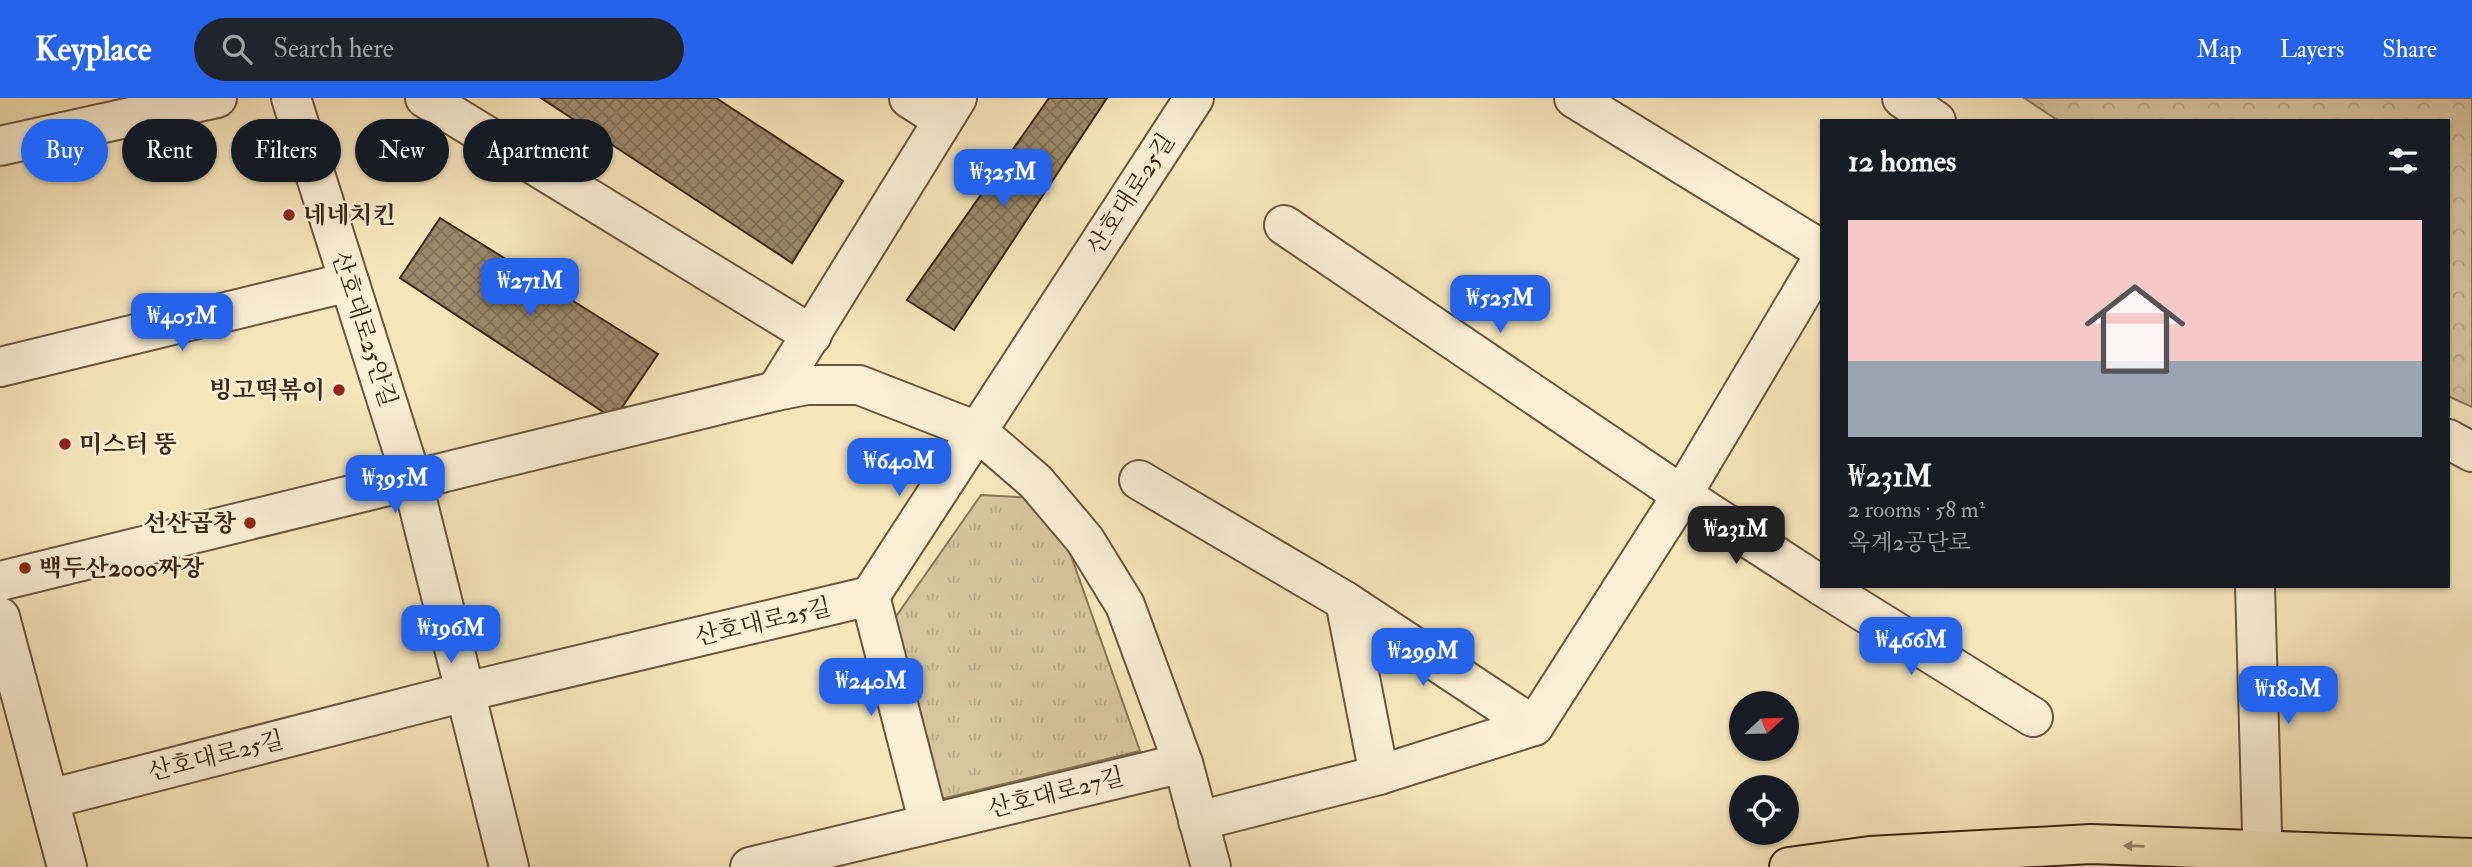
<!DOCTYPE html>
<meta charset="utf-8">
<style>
:root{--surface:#171b24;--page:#20242c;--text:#f1f3f6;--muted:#9ea1a6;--accent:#2563eb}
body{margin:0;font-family:"IM FELL Double Pica","Noto Serif KR",serif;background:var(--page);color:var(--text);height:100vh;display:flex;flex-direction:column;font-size:26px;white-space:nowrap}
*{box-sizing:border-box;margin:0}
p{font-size:23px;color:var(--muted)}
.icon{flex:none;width:38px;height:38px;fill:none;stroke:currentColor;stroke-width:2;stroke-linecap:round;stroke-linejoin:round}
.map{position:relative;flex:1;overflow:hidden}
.drawer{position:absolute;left:1820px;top:21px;width:630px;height:469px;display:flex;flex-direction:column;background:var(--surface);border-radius:0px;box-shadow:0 2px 5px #0004}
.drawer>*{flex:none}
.top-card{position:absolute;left:21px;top:21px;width:665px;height:63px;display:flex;gap:14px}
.needle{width:46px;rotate:68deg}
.fabs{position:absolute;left:1729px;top:593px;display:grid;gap:14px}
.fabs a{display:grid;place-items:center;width:70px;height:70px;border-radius:50%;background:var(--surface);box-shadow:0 2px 5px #0004;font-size:35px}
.price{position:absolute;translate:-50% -60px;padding:0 16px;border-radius:14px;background:var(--accent);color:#fff;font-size:23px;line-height:46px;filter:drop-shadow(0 2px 4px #0008)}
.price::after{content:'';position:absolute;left:50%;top:42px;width:21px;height:16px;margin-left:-10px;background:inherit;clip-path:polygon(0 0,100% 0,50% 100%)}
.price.on{background:#222;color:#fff}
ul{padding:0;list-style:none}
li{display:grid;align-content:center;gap:14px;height:371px;padding:0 28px}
li span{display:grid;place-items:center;height:217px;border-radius:0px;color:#555}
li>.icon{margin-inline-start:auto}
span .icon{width:126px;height:126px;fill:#fffc;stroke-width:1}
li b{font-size:30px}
h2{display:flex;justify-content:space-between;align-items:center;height:84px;padding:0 28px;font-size:30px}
.tag{padding:0 24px;border-radius:32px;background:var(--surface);box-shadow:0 2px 5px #0004;font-size:24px;line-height:63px}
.tag.on{background:var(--accent);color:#fff}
header{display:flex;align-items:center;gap:42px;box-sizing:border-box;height:98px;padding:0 35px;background:var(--accent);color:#fff}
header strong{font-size:33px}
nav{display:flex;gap:38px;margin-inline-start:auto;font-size:24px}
.search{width:490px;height:63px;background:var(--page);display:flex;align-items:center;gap:18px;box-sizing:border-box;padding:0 24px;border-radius:38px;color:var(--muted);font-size:26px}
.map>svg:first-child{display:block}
.forest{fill:url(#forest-crowns);stroke:#897658;stroke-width:2}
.park{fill:url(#park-tufts);stroke:#897658;stroke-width:2}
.building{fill:url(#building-cross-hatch);stroke:#3b2612;stroke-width:2}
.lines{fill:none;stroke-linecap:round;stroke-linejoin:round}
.minor-casing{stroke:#6a563c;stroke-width:42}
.major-casing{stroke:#3b2612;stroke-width:42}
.minor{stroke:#faefd3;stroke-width:38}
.major{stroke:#f7e6bc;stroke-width:38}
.oneway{fill:#998667}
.poi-dot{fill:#8f2418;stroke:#faefd3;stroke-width:2.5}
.labels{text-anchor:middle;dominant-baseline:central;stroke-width:5;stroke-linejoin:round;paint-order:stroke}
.street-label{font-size:24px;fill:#3b2612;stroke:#faefd3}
.poi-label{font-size:24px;font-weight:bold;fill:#3b2612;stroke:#faefd3;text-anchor:start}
</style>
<header>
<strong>Keyplace</strong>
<div class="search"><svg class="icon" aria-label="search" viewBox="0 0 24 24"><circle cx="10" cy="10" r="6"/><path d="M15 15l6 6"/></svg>Search here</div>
<nav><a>Map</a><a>Layers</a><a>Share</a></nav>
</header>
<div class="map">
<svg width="2472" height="769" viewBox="0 0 2472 769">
<defs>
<pattern id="forest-crowns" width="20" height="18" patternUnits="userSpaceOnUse" patternTransform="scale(1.75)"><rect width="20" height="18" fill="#d7c59f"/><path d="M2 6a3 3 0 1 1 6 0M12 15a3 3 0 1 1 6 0" fill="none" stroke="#b9a988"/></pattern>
<pattern id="park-tufts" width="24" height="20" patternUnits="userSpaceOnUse" patternTransform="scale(1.75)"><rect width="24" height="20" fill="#d7c59f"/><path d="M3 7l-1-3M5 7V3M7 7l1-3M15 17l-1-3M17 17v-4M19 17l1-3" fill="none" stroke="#b9a988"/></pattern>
<pattern id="building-cross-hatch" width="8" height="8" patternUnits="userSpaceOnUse" patternTransform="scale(1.75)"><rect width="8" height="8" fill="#9d8a6a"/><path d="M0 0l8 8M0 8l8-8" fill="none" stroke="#817156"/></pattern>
</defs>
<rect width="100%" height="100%" fill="#f7e6bc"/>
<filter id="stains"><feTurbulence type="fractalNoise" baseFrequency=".00286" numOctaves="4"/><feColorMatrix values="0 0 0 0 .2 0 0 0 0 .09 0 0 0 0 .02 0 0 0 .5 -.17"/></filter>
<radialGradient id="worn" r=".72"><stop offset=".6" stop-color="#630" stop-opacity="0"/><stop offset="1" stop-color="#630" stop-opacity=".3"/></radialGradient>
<path class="forest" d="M2024,0H2472V309L2448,298V23H2059Z"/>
<path class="park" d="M981,397L1035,400L1069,452L1140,653L941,701L895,520Z"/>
<g class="building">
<path d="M541,0H716L843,83L792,165Z"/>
<path d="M1049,0H1107L954,232L907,202Z"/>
<path d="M440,120L658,256L614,321L400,180Z"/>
</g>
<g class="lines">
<g class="minor-casing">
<g id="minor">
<path d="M291,0L412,382L509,769"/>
<path d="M425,0L812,237"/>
<path d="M909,0L943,22"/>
<path d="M1574,0L1822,152"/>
<path d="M1902,0L1936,23"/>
<path d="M0,48L217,0"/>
<path d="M1284,127L1682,397L1822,488"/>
<path d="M0,269L349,184"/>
<path d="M776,293L957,0"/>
<path d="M2448,341L2472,354"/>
<path d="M1139,382L1345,503L1379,677"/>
<path d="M0,483L776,293L807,287H859L977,333L1036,384L1085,442L1125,507L1183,665L1211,769"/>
<path d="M1822,488L2033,619"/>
<path d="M2255,488L2263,769"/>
<path d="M870,498L929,726"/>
<path d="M1345,503L1534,628"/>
<path d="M0,519L67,769"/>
<path d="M49,701L465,594L870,498L1194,0"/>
<path d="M1198,723L1379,677L1534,628L1682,397L1822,161"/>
<path d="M750,769L1183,665"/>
</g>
</g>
<g class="major-casing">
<path id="major" d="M1789,769L1870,758L2091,746L2472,760"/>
</g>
<use href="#minor" class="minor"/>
<use href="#major" class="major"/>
</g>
<defs><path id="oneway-solid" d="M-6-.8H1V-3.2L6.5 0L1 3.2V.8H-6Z" transform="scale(1.75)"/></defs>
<use class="oneway" href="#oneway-solid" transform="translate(2134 748) rotate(-178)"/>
<g class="poi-dot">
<circle cx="289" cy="117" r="7"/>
<circle cx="339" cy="292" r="7"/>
<circle cx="65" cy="346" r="7"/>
<circle cx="250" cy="425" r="7"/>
<circle cx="25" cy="470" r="7"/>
</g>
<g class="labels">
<g class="street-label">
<text transform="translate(1131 96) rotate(-57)">산호대로25길</text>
<text transform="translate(364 231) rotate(72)">산호대로25안길</text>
<text transform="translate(763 524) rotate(-13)">산호대로25길</text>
<text transform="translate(216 658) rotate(-14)">산호대로25길</text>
<text transform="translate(1056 695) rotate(-14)">산호대로27길</text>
</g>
<g class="poi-label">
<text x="303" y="117">네네치킨</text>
<text x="325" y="292" text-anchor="end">빙고떡볶이</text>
<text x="79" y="346">미스터 뚱</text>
<text x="236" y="425" text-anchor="end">선산곱창</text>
<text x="39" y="470">백두산2000짜장</text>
</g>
</g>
<rect width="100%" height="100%" filter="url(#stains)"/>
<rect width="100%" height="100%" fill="url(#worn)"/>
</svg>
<div class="fabs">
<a><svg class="needle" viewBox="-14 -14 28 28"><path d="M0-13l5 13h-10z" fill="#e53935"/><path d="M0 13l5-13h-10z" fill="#9ea1a6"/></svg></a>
<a><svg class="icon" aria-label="locate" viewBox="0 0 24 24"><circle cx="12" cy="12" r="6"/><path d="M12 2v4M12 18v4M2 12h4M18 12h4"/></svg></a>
</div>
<b class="price" style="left:1003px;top:111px">₩325M</b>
<b class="price" style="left:530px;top:220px">₩271M</b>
<b class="price" style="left:1500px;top:237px">₩525M</b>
<b class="price" style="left:182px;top:255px">₩405M</b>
<b class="price" style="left:899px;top:400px">₩640M</b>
<b class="price" style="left:395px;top:417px">₩395M</b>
<b class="price on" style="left:1736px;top:468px">₩231M</b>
<b class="price" style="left:451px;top:567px">₩196M</b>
<b class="price" style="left:1911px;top:579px">₩466M</b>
<b class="price" style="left:1423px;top:590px">₩299M</b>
<b class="price" style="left:871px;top:620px">₩240M</b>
<b class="price" style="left:2288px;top:628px">₩180M</b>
<div class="top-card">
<a class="tag on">Buy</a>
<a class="tag">Rent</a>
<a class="tag">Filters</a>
<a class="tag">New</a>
<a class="tag">Apartment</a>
</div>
<section class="drawer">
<h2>12 homes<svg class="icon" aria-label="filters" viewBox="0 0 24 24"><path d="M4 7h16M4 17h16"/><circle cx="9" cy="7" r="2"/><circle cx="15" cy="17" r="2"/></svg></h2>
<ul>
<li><span style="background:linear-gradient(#f6c9c9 65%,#9aa5b1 0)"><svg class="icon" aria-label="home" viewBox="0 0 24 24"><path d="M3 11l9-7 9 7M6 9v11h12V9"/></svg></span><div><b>₩231M</b><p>2 rooms · 58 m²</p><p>옥계2공단로</p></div></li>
</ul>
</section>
</div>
